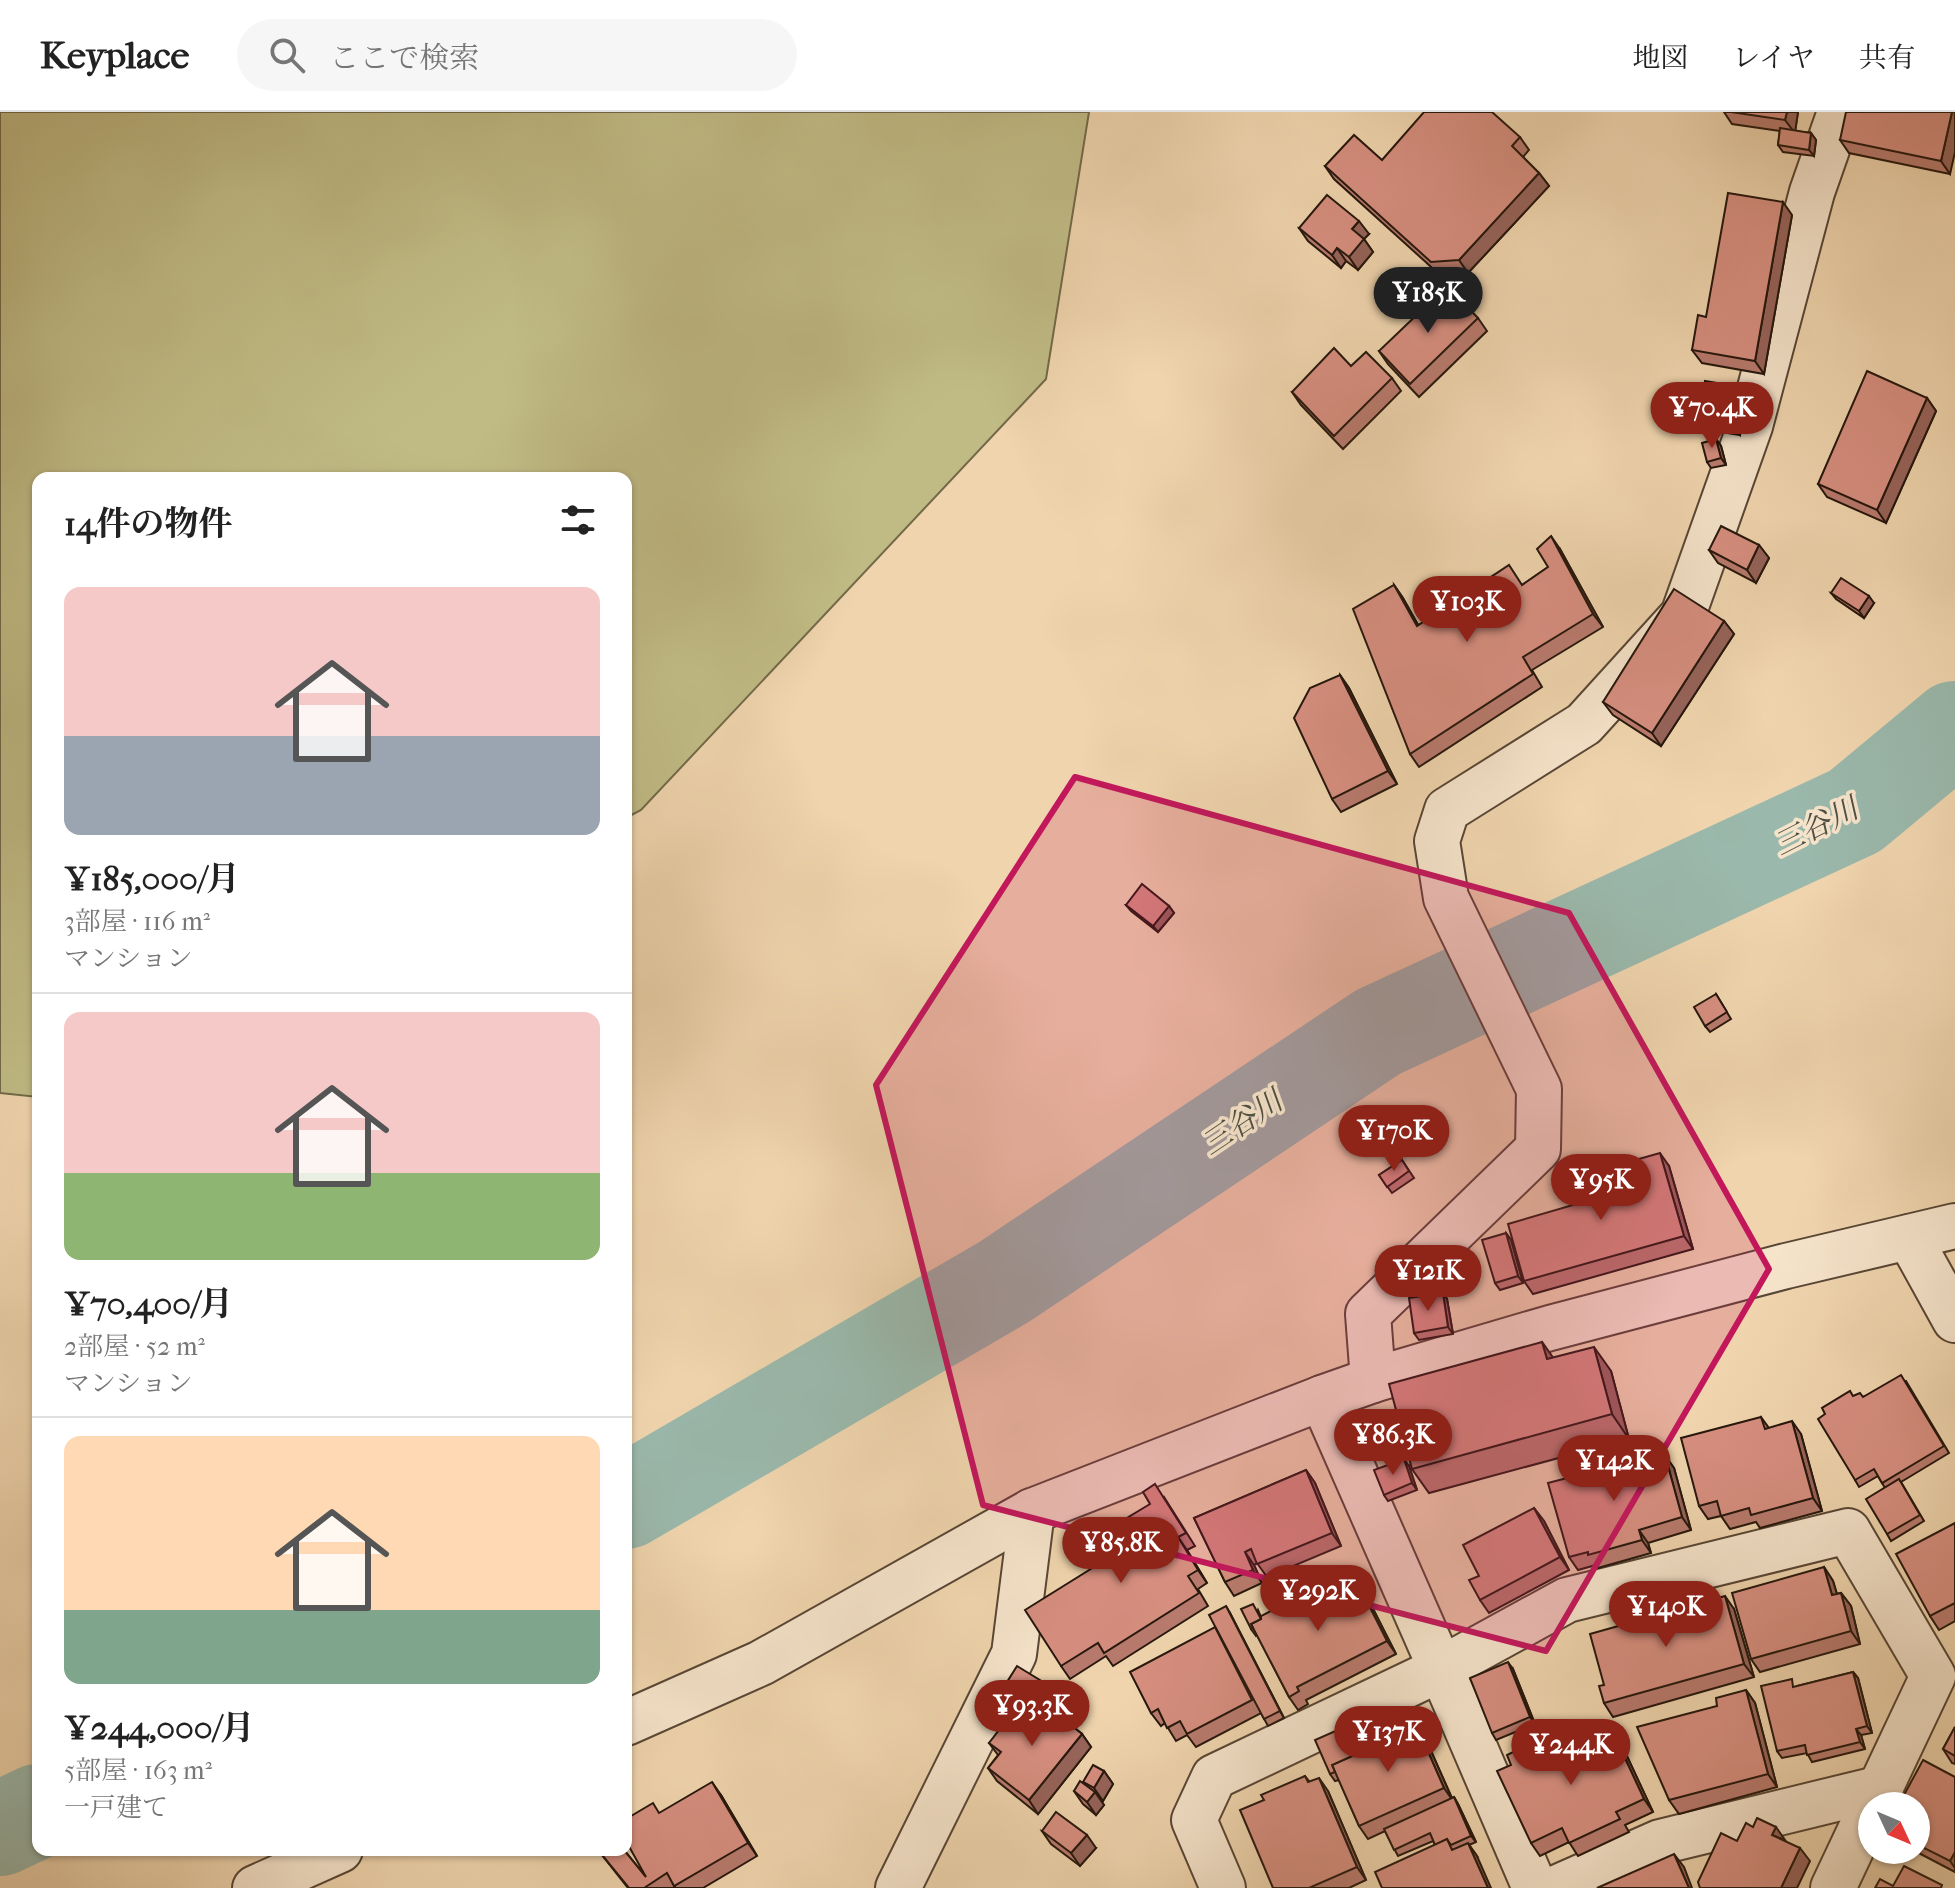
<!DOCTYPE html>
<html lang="ja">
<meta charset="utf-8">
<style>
:root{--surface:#fff;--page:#f6f6f6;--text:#222;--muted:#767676;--line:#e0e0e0;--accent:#8f2418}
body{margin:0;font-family:"IM FELL French Canon","Noto Serif JP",serif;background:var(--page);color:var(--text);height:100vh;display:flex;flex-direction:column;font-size:30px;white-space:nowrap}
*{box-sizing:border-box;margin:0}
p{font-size:26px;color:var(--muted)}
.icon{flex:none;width:44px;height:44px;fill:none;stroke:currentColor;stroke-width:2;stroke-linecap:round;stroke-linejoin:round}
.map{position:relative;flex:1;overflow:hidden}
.panel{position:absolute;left:32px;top:360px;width:600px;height:1384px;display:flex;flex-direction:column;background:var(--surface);border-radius:16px;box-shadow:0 2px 6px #0004}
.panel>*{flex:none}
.needle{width:52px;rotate:134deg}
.controls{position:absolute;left:1858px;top:1680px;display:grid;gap:16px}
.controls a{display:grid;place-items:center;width:72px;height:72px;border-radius:50%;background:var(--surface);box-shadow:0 2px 6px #0004;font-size:40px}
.price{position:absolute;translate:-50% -68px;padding:0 18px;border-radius:28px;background:var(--accent);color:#fff;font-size:26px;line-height:52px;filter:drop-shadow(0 2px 4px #0008)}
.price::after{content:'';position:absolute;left:50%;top:48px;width:24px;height:18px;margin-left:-12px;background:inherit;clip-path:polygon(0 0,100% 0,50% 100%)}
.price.on{background:#222;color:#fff}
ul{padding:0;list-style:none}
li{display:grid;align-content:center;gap:16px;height:424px;padding:0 32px}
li+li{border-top:2px solid var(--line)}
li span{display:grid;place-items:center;height:248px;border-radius:16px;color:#555}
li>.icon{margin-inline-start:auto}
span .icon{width:144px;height:144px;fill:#fffc;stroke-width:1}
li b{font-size:34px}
h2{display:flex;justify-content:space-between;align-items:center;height:96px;padding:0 32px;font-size:34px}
header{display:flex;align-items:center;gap:48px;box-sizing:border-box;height:112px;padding:0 40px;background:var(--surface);border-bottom:2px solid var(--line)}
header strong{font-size:38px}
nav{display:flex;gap:44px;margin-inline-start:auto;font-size:28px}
.search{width:560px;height:72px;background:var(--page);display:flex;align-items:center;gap:20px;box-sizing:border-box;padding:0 28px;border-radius:44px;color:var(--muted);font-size:30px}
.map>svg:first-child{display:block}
.green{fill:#c0bb85;stroke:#736949;stroke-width:2}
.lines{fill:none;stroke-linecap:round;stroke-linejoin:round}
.river{stroke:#9ab8ab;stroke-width:94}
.minor-casing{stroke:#584635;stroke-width:48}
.minor{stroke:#f5e3ca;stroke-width:44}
.wall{fill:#b87a6d;stroke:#26170d;stroke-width:2}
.shaded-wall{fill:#966359;stroke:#26170d;stroke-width:2}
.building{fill:#d68e7f;stroke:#26170d;stroke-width:2}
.marked{fill:#c2185b;fill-opacity:0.2;stroke:#c2185b;stroke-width:6;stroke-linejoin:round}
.labels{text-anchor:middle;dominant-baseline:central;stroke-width:7;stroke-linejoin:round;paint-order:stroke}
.water-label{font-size:30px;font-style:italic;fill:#4f4f44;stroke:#f5e3ca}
</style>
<header>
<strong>Keyplace</strong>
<div class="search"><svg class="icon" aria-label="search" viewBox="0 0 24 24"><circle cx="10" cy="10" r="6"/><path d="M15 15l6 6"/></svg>ここで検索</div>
<nav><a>地図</a><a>レイヤ</a><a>共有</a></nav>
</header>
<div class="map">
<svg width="1955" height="1776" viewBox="0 0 1955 1776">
<rect width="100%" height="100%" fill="#efd4ad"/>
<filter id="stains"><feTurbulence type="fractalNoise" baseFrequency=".0025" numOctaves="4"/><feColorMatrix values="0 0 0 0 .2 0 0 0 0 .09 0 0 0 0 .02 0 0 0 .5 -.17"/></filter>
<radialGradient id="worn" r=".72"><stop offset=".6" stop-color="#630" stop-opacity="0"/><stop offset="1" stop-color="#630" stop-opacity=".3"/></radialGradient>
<path class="green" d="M0,0H1089L1046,267L641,698L626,706V366H38V985L0,981Z"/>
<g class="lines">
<g class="river">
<path d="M626,1390L1004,1170L1378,920L1855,699L1955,616"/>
<path d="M0,1717L38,1699"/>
</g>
<g class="minor-casing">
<g id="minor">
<path d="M1909,1125L1955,1208"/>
<path d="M1373,1268L1368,1202L1538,1037L1539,977L1446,786L1437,729L1447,698L1584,612L1683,503L1750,314L1812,80L1840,0"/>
<path d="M1322,1286L1441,1557L1567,1488L1848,1419L1933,1564L1833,1776"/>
<path d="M626,1611L761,1551L1032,1399L1322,1286L1373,1268L1550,1216L1786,1154L1955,1114"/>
<path d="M255,1776L340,1738"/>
<path d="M898,1776L1014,1542L1032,1399"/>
<path d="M1223,1776L1194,1708L1214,1665L1441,1557L1535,1776"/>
<path d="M1556,1776L1660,1730L1881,1676"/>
</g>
</g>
<use href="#minor" class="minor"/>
</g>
<g class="wall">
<path d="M1724,0H1798L1795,19L1811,21L1816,28L1814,44L1783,40L1778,33L1780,19L1732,12Z"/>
<path d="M1955,0L1950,62L1849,41L1840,28Z"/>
<path d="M1520,25L1529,38L1523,45L1539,61L1549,74L1468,161L1440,163L1334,67L1325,54L1382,48Z"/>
<path d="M1792,103L1764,262L1702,251L1692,238Z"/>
<path d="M1299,116L1369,122L1364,127L1373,140L1358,158L1346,149L1341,156L1308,129Z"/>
<path d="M1478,206L1487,219L1419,285L1388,252L1379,239Z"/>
<path d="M1392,266L1401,279L1343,337L1301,293L1292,280Z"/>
<path d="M1747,282L1740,323L1704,317L1699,310Z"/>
<path d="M1927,286L1936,299L1886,411L1827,385L1818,372Z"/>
<path d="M1716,327L1721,334L1726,353L1711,356L1707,350Z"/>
<path d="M1759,433L1769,446L1756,471L1718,451L1709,438Z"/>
<path d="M1560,437L1603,515L1532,558L1542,575L1419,655L1410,642L1394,473L1403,486L1418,513L1522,473L1548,455Z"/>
<path d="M1831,481L1874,491L1864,506L1836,487Z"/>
<path d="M1724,509L1734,522L1661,634L1613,603L1603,590Z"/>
<path d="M1340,563L1349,576L1397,672L1341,700L1332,687Z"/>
<path d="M1126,793L1169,794L1174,801L1158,820L1131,799Z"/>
<path d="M1716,882L1731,907L1710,920L1705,914Z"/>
<path d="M1402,1048L1414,1066L1392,1081L1379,1063Z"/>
<path d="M1669,1054L1693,1137L1533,1182L1524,1169L1614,1081Z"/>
<path d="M1506,1121L1511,1128L1523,1171L1500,1178L1495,1171Z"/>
<path d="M1443,1181L1447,1187L1453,1222L1419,1228L1414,1221Z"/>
<path d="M1542,1230L1553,1246L1611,1259L1629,1327L1429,1381L1412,1357Z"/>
<path d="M1906,1269L1949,1341L1901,1370L1924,1409L1891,1429L1887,1422L1885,1376L1878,1364L1859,1375L1855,1368L1853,1284L1863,1285Z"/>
<path d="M1761,1305L1769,1316L1801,1322L1822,1399L1760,1416L1756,1410L1730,1417L1721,1404L1708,1407L1699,1394Z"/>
<path d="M1640,1341L1645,1348L1674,1356L1691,1418L1648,1431L1651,1441L1598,1456L1596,1453L1578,1458L1569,1445L1567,1366Z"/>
<path d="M1409,1354L1417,1378L1388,1389L1384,1383Z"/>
<path d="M1306,1358L1315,1371L1341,1434L1267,1465L1257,1451L1254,1453L1262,1471L1234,1484L1225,1470L1194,1406Z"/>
<path d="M1164,1385L1195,1434L1187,1438L1207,1471L1198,1477L1208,1494L1113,1554L1106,1544L1070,1567L1061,1554L1110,1445Z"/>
<path d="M1534,1396L1544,1409L1569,1458L1489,1501L1480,1488L1479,1464Z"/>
<path d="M1955,1411V1509L1939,1518L1930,1504Z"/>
<path d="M1824,1455L1833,1469L1837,1482L1841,1481L1851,1494L1860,1532L1760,1560L1751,1547Z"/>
<path d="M1355,1466L1364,1479L1396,1542L1306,1588L1308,1592L1298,1598L1289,1585L1257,1523L1256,1524L1251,1517L1258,1498L1261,1505L1339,1473Z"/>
<path d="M1734,1497L1754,1565L1613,1605L1604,1591Z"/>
<path d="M1230,1501L1284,1606L1268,1614L1261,1601L1196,1635L1187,1623L1176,1629L1165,1611L1161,1614L1151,1601L1215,1515Z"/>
<path d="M1513,1557L1535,1612L1496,1628L1492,1621Z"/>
<path d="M1853,1560L1858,1566L1872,1621L1861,1623L1865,1637L1812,1650L1807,1641L1782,1646L1777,1639L1797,1574Z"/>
<path d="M1007,1570L1048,1573L1057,1586L1051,1597L1082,1622L1091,1635L1038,1702L997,1669L988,1656L998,1643L989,1631L1031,1607L1040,1596L1016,1583Z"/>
<path d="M1746,1578L1755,1591L1777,1675L1679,1702L1669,1688L1717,1594Z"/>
<path d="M1610,1614L1619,1627L1653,1700L1625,1713L1629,1720L1578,1744L1569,1730L1540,1744L1531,1731L1544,1645Z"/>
<path d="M1955,1615V1652L1952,1651L1943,1637Z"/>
<path d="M1354,1620L1360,1634L1424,1623L1452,1686L1454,1685L1458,1692L1476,1730L1469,1733L1477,1744L1435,1733L1433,1729L1398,1744L1385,1719L1368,1727L1359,1714L1339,1668L1335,1669L1330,1662Z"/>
<path d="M1104,1659L1113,1672L1103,1689L1100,1688L1104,1693L1096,1703L1083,1692L1074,1679L1085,1673L1083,1670Z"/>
<path d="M1305,1664L1309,1669L1328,1679L1366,1768L1349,1776H1273L1264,1688Z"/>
<path d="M1955,1665V1760L1913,1738H1916V1694Z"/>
<path d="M721,1683L757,1744L703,1776H675V1775L673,1776H628L598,1738H624L646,1765L660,1701Z"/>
<path d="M1042,1719L1096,1736L1080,1754L1051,1732Z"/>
</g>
<g class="shaded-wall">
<path d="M1787,0H1798L1795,21L1785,8Z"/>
<path d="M1952,0H1955V40L1950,62L1941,49Z"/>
<path d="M1811,21L1816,28L1814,44L1809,38Z"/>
<path d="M1539,61L1549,74L1468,161L1459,148Z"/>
<path d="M1783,90L1792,103L1764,262L1755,249Z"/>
<path d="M1359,109L1369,122L1364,127L1373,140L1358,158L1349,145L1352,117Z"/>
<path d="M1337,136L1346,149L1341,156L1332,143Z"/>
<path d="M1742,275L1747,282L1740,323L1735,316Z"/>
<path d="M1927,286L1936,299L1886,411L1877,398Z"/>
<path d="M1716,327L1721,334L1726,353L1721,346Z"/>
<path d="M1551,424L1560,437L1603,515L1593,502Z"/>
<path d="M1759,433L1769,446L1756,471L1747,458Z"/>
<path d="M1394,473L1403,486L1426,527L1417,514Z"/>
<path d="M1869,484L1874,491L1864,506L1859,499Z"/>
<path d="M1724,509L1734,522L1661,634L1652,621Z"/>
<path d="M1340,563L1349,576L1397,672L1388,659Z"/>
<path d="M1169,794L1174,801L1158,820L1153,814Z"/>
<path d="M1660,1041L1669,1054L1693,1137L1684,1124Z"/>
<path d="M1506,1121L1511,1128L1523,1171L1518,1164Z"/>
<path d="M1443,1181L1447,1187L1453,1222L1448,1215Z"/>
<path d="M1542,1230L1559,1254L1547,1247Z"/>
<path d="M1594,1235L1611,1259L1629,1327L1612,1302Z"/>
<path d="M1792,1309L1801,1322L1822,1399L1813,1386Z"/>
<path d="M1665,1343L1674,1356L1691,1418L1682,1405Z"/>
<path d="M1404,1347L1409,1354L1417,1378L1412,1371Z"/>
<path d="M1306,1358L1315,1371L1341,1434L1332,1421Z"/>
<path d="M1534,1396L1544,1409L1569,1458L1560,1445Z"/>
<path d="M1639,1418L1648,1431L1651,1441L1642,1428Z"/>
<path d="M1178,1425L1187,1438L1207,1471L1198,1458Z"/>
<path d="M1245,1440L1254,1453L1262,1471L1253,1458Z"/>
<path d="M1824,1455L1833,1469L1841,1496L1832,1483Z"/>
<path d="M1355,1466L1364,1479L1396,1542L1387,1529Z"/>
<path d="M1841,1481L1851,1494L1860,1532L1851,1519Z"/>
<path d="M1725,1484L1734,1497L1754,1565L1744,1552Z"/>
<path d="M1226,1494L1230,1501L1284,1606L1280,1599Z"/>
<path d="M1508,1550L1513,1557L1535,1612L1530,1605Z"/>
<path d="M1853,1560L1858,1566L1872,1621L1867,1614Z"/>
<path d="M1048,1573L1057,1586L1049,1602L1039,1588Z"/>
<path d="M1746,1578L1755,1591L1777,1675L1768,1662Z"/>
<path d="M1415,1610L1424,1623L1453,1689L1444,1676Z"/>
<path d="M1610,1614L1619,1627L1653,1700L1644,1687Z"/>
<path d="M1856,1617L1861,1623L1865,1637L1860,1630Z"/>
<path d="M1082,1622L1091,1635L1038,1702L1029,1688Z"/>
<path d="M1104,1659L1113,1672L1103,1689L1094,1676Z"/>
<path d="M1319,1666L1328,1679L1366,1768L1357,1755Z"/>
<path d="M712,1670L721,1683L757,1744L748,1731Z"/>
<path d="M1095,1680L1104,1693L1096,1703L1087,1690Z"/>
<path d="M1454,1685L1458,1692L1476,1730L1471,1724Z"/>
<path d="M1776,1715L1785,1728L1772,1723Z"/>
<path d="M1087,1723L1096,1736L1080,1754L1071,1741Z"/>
<path d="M1468,1731L1477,1744L1491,1776H1488Z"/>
<path d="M1800,1736L1810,1749L1797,1776H1781Z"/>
<path d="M1955,1740V1756L1950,1749Z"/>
<path d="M1674,1742L1684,1755L1692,1776H1689Z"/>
</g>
<g class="building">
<path d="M1424,0H1492L1520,25L1512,34L1539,61L1459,148L1431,150L1325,54L1354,23L1382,48Z"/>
<path d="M1731,0H1787L1785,8Z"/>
<path d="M1846,0H1952L1941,49L1840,28Z"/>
<path d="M1780,16L1811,21L1809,38L1778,33Z"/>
<path d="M1728,81L1783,90L1755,249L1692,238L1698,203L1706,205Z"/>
<path d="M1327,83L1359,109L1352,117L1364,127L1349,145L1337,136L1332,143L1299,116Z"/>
<path d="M1447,174L1478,206L1410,272L1379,239Z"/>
<path d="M1334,236L1351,254L1366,240L1392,266L1334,324L1292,280Z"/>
<path d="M1867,259L1927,286L1877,398L1818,372Z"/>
<path d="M1705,269L1742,275L1735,316L1699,310Z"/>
<path d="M1716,327L1721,346L1707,350L1702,331Z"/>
<path d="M1721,414L1759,433L1747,458L1709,438Z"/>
<path d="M1551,424L1593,502L1523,545L1533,562L1410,642L1353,497L1394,473L1417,514L1509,453L1522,473L1548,455L1537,437Z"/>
<path d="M1841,466L1869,484L1859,499L1831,481Z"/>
<path d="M1674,477L1724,509L1652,621L1603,590Z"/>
<path d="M1340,563L1388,659L1332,687L1294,606L1310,576Z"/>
<path d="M1142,772L1169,794L1153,814L1126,793Z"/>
<path d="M1716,882L1727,900L1705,914L1694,895Z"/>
<path d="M1660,1041L1684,1124L1524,1169L1508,1112L1614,1081L1607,1056Z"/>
<path d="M1402,1048L1409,1059L1387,1075L1379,1063Z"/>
<path d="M1506,1121L1518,1164L1495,1171L1482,1128Z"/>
<path d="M1443,1181L1448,1215L1414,1221L1409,1186Z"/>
<path d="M1542,1230L1547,1247L1594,1235L1612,1302L1412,1357L1389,1272Z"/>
<path d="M1901,1263L1944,1334L1882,1371L1874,1357L1855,1368L1818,1307L1825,1302L1822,1296L1850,1279L1853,1284L1860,1281L1863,1285Z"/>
<path d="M1761,1305L1765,1317L1792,1309L1813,1386L1751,1403L1749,1396L1721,1404L1717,1389L1699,1394L1681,1326Z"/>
<path d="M1640,1341L1642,1349L1665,1343L1682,1405L1639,1418L1642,1428L1588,1443V1440L1569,1445L1548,1371L1567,1366L1566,1362Z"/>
<path d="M1404,1347L1412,1371L1384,1383L1374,1358Z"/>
<path d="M1306,1358L1332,1421L1257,1452L1251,1437L1245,1440L1253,1458L1225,1470L1194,1406Z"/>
<path d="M1899,1367L1920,1403L1887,1422L1866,1387Z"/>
<path d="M1155,1372L1186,1421L1178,1425L1198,1458L1188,1464L1199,1481L1104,1541L1098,1531L1061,1554L1025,1498L1110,1445L1097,1424L1150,1392L1143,1380Z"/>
<path d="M1534,1396L1560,1445L1480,1488L1469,1468L1479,1464L1463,1433Z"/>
<path d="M1955,1411V1491L1930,1504L1896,1442Z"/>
<path d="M1824,1455L1832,1483L1841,1481L1851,1519L1751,1547L1732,1481Z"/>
<path d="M1334,1466L1338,1474L1355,1466L1387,1529L1297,1575L1299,1579L1289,1585L1251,1512L1261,1507V1504Z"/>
<path d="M1725,1484L1744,1552L1604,1591L1599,1574L1604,1573L1590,1522Z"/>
<path d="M1253,1492L1261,1507L1251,1512L1253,1516L1251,1517L1241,1497Z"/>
<path d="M1226,1494L1280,1599L1264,1607L1209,1503Z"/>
<path d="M1215,1515L1252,1588L1187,1622L1180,1609L1167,1616L1158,1597L1151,1601L1130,1560Z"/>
<path d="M1508,1550L1530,1605L1492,1621L1470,1566Z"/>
<path d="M1017,1554L1048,1573L1039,1588L1007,1570Z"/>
<path d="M1853,1560L1867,1614L1856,1617L1860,1630L1807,1643L1805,1633L1777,1639L1761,1574L1792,1567L1793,1575Z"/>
<path d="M1746,1578L1768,1662L1669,1688L1637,1615L1717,1594L1716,1586Z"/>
<path d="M1044,1591L1082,1622L1029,1688L988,1656L1001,1640L989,1631L1016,1596L1031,1607Z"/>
<path d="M1415,1610L1444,1676L1359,1714L1332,1653L1359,1641L1357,1635Z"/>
<path d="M1349,1613L1358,1635H1357L1359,1641L1332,1653L1335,1660L1330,1662L1315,1628Z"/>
<path d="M1610,1614L1644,1687L1616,1700L1620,1707L1569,1731L1562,1716L1531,1731L1497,1659L1511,1653L1507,1643L1534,1630L1542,1646Z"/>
<path d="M1955,1615V1644L1943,1637Z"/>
<path d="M1923,1648L1955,1665V1740L1950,1749L1916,1732V1694H1898Z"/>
<path d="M1093,1653L1104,1659L1094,1676L1083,1670Z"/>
<path d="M1305,1664L1308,1670L1319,1666L1357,1755L1309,1776H1273L1240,1698L1264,1688L1261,1683Z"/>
<path d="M1080,1669L1095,1680L1087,1690L1074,1679Z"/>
<path d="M712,1670L748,1731L674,1774L667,1761L644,1776H629L598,1738H624L646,1765L626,1729V1707L653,1691L659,1701Z"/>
<path d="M1454,1685L1471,1724L1451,1733L1447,1727L1435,1733L1430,1721L1394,1738L1384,1717Z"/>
<path d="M1056,1700L1087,1723L1071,1741L1042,1719Z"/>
<path d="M1757,1706L1776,1715L1772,1723L1800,1736L1781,1776H1700L1698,1770L1721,1721L1737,1729L1746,1711L1753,1715Z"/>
<path d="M1447,1727L1452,1738L1468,1731L1488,1776H1382L1375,1760Z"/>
<path d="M1674,1742L1689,1776H1597Z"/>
<path d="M1904,1754L1942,1773L1941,1776H1875L1880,1767L1893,1774Z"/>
</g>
<path class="marked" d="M1075,665L1569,801L1769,1157L1546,1539L983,1393L876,973Z"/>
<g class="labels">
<g class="water-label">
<text transform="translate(1816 715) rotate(-27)">三谷川</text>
<text transform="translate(1242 1011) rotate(-34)">三谷川</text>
</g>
</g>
<rect width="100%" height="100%" filter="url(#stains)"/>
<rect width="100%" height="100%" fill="url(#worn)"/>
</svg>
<div class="controls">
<a><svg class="needle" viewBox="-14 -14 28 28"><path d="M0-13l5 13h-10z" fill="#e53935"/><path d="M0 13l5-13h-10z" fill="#767676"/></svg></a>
</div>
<b class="price on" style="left:1428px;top:223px">¥185K</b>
<b class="price" style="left:1712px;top:338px">¥70.4K</b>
<b class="price" style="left:1467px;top:532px">¥103K</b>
<b class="price" style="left:1394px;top:1061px">¥170K</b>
<b class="price" style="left:1601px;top:1110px">¥95K</b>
<b class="price" style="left:1428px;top:1201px">¥121K</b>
<b class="price" style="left:1393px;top:1365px">¥86.3K</b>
<b class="price" style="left:1614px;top:1391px">¥142K</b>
<b class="price" style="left:1121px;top:1473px">¥85.8K</b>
<b class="price" style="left:1318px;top:1521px">¥292K</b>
<b class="price" style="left:1666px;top:1537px">¥140K</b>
<b class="price" style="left:1032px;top:1636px">¥93.3K</b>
<b class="price" style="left:1388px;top:1662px">¥137K</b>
<b class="price" style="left:1571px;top:1675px">¥244K</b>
<section class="panel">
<h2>14件の物件<svg class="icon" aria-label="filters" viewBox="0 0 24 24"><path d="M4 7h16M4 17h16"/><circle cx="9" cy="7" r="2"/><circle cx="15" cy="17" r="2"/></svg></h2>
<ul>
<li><span style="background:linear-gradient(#f6c9c9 60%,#9aa5b1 0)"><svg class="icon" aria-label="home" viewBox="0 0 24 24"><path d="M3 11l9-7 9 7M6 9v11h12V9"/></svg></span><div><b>¥185,000/月</b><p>3部屋 · 116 m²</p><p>マンション</p></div></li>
<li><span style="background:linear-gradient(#f6c9c9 65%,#8fb573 0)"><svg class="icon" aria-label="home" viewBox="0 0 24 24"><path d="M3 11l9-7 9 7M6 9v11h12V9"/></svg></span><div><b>¥70,400/月</b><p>2部屋 · 52 m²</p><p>マンション</p></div></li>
<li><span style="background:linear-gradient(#ffd9b3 70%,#7fa58c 0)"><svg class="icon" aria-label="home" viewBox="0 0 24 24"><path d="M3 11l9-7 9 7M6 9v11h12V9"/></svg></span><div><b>¥244,000/月</b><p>5部屋 · 163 m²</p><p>一戸建て</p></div></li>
</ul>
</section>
</div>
